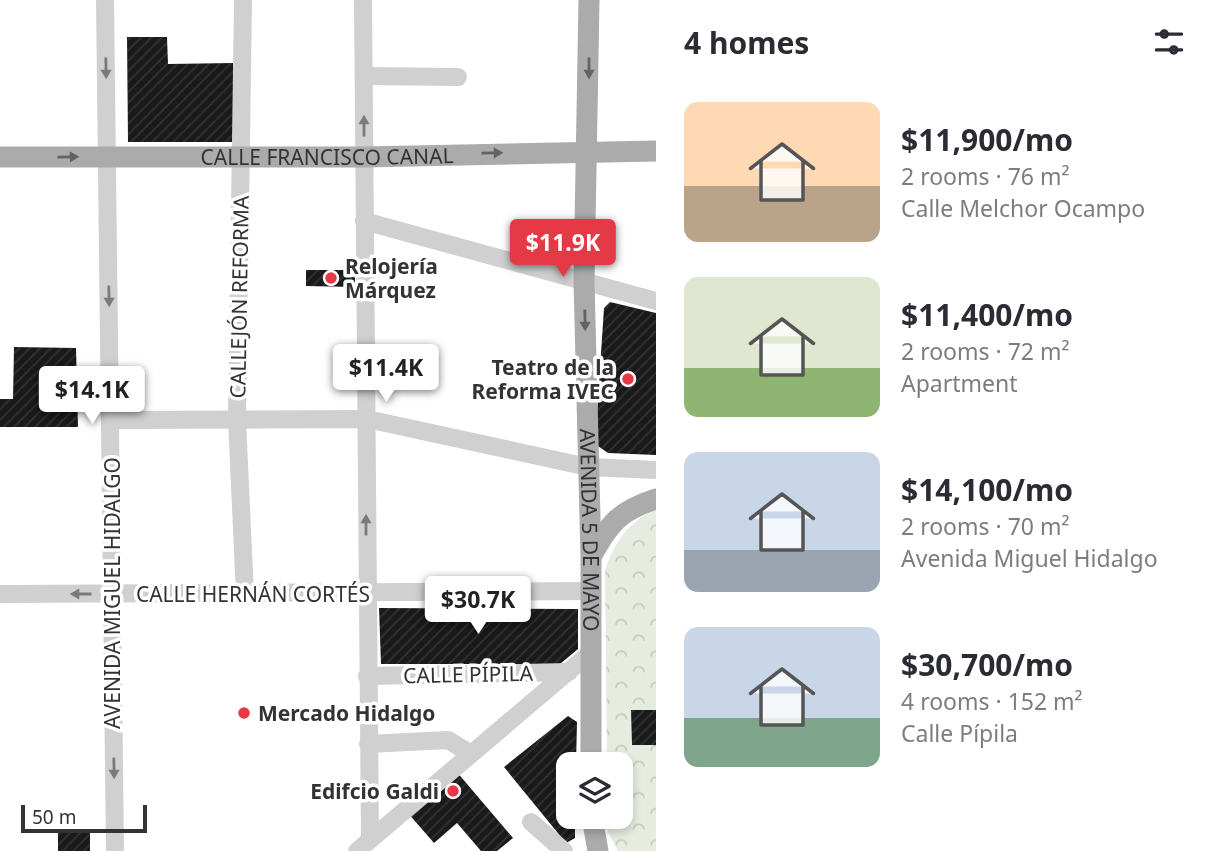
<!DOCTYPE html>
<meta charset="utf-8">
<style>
:root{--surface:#fff;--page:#f2f2f3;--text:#2b2b33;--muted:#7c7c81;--accent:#e63946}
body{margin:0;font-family:"Noto Sans",sans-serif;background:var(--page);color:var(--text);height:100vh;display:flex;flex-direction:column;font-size:26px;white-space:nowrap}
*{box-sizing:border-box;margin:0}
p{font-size:23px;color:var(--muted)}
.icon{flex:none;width:38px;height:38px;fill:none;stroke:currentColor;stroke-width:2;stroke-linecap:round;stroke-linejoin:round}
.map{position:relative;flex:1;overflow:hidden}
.side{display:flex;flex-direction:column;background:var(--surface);width:560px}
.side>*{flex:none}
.controls{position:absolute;left:556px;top:752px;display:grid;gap:14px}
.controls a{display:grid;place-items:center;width:77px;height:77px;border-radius:14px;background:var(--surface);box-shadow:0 4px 10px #0003;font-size:35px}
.scale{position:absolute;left:21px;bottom:18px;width:126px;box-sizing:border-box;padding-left:7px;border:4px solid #333;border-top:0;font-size:19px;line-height:24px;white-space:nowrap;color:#333;-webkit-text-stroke:5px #fff;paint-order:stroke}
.price{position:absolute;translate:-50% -60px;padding:0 16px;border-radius:7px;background:#fff;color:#222;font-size:23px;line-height:46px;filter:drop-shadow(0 2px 4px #0008)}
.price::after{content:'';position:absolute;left:50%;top:42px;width:21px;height:16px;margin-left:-10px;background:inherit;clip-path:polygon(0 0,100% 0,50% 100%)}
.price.on{background:var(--accent);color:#fff}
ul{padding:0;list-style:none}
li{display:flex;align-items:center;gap:21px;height:175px;padding:0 28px}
li span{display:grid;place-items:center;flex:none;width:196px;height:140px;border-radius:14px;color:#555}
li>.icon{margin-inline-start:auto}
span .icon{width:84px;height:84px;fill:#fffc;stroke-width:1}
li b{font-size:30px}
h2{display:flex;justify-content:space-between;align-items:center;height:84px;padding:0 28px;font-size:30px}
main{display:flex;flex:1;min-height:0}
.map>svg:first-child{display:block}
.park{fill:url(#park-crowns)}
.building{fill:url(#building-hatch)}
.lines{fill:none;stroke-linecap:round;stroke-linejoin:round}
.minor{stroke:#d0d0d0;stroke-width:18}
.major{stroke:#ababab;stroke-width:21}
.oneway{fill:#7a7a7a}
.oneway2{fill:#636363}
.poi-dot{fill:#e63946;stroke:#fff;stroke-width:2.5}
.labels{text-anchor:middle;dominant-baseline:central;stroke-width:7;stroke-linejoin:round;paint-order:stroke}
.street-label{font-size:21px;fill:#333;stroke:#fff}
.poi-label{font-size:21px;font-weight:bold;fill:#333;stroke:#fff;text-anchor:start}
</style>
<main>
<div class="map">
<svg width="656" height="851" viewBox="0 0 656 851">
<defs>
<pattern id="park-crowns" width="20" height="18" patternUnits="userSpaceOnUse" patternTransform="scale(1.75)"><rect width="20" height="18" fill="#e6ecdf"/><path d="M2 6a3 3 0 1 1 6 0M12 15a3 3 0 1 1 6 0" fill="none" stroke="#c6cbc0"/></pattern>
<pattern id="building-hatch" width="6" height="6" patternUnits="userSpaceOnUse" patternTransform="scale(1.75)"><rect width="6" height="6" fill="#1a1a1a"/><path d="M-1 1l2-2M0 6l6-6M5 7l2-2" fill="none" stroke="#333"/></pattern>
</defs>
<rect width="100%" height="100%" fill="#fff"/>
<path class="park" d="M656,510V851H618L607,830V817H621V765H607L605,570C615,542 628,521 656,510Z"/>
<g class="building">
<path d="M127,37H167L168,64L233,63L234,142H128Z"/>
<path d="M306,270H355V287L306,286Z"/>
<path d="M610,302L656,313V455L608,453L595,444L604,308Z"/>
<path d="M14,347L76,348L78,427H0V399H13Z"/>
<path d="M379,608L578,609V649L560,664H381Z"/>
<path d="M631,710H656V745H632Z"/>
<path d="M568,716L577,722L576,765H569V817H575V838L566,843L504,767Z"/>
<path d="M456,771L513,838L497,851H481L457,823L434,843L407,812Z"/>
<rect x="58" y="831" width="32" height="20"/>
</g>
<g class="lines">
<g class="minor">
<path d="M105,0L115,851"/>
<path d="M243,0L237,420L245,595"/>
<path d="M363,0L370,840"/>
<path d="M364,76L458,77"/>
<path d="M364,221L656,301"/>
<path d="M111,420L367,419L588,467L656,470"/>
<path d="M0,594L591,591"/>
<path d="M367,676L569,672"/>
<path d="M368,744L448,740L471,754"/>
<path d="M531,822L564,851"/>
<path d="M357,851L589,654"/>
</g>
<g class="major">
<path id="s1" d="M589,0L584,282L591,557V765"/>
<path id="s2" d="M0,157H363L656,151"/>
<path d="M592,555C610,522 620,511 656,499"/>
<path d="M592,817L598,851"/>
</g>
</g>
<defs><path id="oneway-solid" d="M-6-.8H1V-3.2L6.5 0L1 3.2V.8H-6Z" transform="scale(1.75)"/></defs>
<g class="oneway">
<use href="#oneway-solid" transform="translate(106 68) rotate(89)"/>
<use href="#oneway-solid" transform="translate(364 126) rotate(-90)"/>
<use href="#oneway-solid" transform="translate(109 296) rotate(89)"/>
<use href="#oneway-solid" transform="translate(366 525) rotate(-90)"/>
<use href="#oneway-solid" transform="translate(81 594) rotate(-180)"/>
<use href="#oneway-solid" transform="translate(114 768) rotate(89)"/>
</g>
<g class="oneway2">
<use href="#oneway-solid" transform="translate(589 68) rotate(90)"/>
<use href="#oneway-solid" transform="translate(492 153) rotate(-1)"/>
<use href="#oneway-solid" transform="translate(68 157) rotate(-1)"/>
<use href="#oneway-solid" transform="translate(585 320) rotate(89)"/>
</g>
<g class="poi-dot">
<circle cx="331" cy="278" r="7"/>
<circle cx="628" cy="379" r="7"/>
<circle cx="244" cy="713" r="7"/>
<circle cx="453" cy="791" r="7"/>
</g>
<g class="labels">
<g class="street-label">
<text stroke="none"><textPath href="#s2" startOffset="327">CALLE FRANCISCO CANAL</textPath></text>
<text transform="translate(239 297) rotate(-89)">CALLEJÓN REFORMA</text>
<text stroke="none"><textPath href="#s1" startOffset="530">AVENIDA 5 DE MAYO</textPath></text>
<text transform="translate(112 593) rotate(-90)">AVENIDA MIGUEL HIDALGO</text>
<text x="253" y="594">CALLE HERNÁN CORTÉS</text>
<text transform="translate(468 674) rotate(-1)">CALLE PÍPILA</text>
</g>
<g class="poi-label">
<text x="345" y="266">Relojería<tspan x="345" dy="24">Márquez</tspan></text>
<text x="614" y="367" text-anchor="end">Teatro de la<tspan x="614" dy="24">Reforma IVEC</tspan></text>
<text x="258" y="713">Mercado Hidalgo</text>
<text x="439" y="791" text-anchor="end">Edifcio Galdi</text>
</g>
</g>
</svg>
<div class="controls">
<a><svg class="icon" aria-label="layers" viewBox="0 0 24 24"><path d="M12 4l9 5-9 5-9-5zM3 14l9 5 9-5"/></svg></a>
</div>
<div class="scale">50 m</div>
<b class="price on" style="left:563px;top:279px">$11.9K</b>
<b class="price" style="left:386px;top:404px">$11.4K</b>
<b class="price" style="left:92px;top:426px">$14.1K</b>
<b class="price" style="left:478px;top:636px">$30.7K</b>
</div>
<section class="side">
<h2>4 homes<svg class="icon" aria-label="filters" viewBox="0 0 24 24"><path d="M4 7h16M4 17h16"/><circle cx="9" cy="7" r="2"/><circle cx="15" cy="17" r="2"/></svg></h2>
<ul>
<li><span style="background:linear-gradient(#ffd9b3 60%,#b9a48a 0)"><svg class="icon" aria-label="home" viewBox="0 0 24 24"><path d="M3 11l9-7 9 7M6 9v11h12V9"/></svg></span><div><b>$11,900/mo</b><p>2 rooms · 76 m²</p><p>Calle Melchor Ocampo</p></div></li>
<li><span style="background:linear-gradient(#dfe7d0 65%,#8fb573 0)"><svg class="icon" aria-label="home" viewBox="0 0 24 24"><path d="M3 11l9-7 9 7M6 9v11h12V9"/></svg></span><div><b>$11,400/mo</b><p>2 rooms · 72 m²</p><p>Apartment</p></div></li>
<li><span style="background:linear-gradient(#c9d6e8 70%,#9aa5b1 0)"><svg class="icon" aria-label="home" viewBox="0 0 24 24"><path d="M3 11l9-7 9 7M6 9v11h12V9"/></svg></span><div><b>$14,100/mo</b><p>2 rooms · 70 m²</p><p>Avenida Miguel Hidalgo</p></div></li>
<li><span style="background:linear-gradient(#c9d6e8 65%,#7fa58c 0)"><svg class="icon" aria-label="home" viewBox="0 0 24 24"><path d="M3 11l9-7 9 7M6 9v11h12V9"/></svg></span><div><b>$30,700/mo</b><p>4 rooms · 152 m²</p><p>Calle Pípila</p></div></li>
</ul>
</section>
</main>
